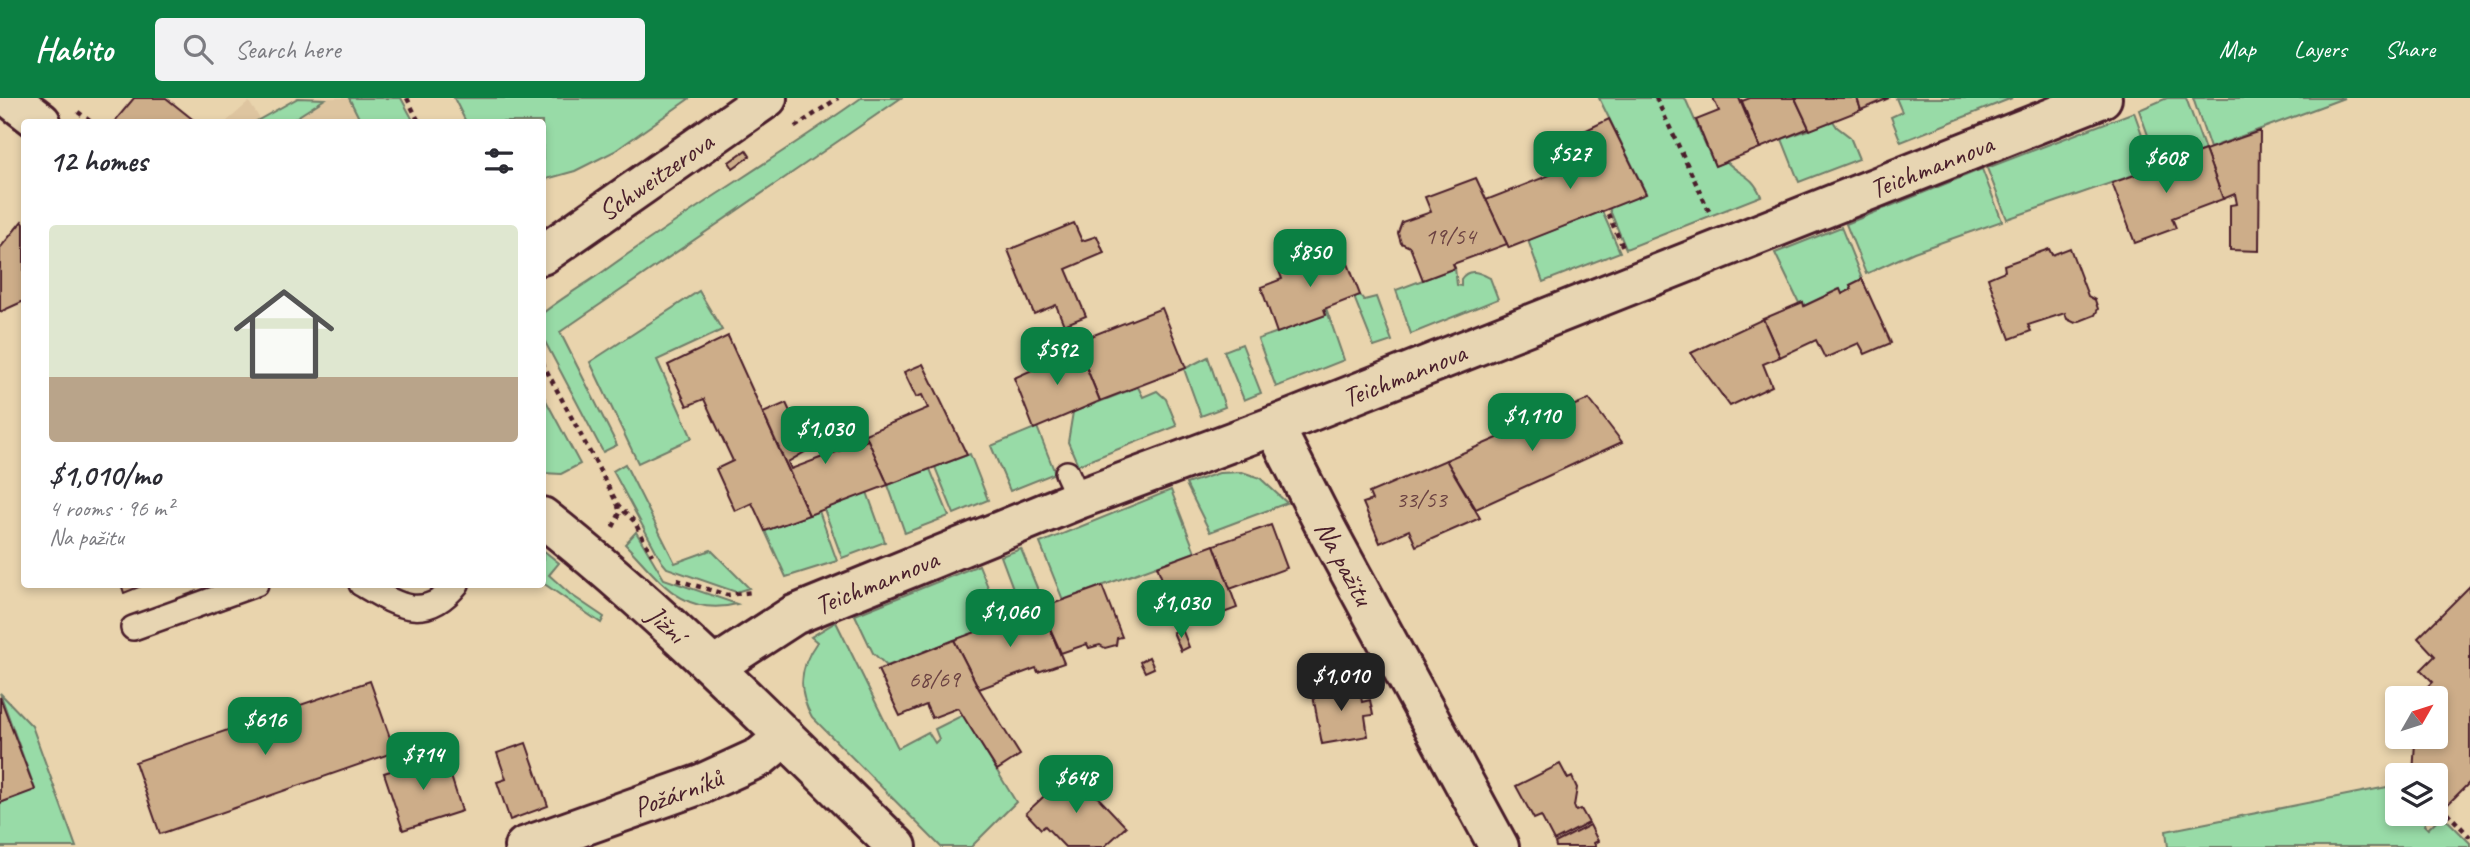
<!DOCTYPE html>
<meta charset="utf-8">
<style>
:root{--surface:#fff;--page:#f2f2f3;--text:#2b2b33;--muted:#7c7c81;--line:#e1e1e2;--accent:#0b8043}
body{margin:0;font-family:Caveat,sans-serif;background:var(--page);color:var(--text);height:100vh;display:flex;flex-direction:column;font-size:26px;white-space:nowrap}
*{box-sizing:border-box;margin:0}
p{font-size:23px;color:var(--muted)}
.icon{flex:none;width:38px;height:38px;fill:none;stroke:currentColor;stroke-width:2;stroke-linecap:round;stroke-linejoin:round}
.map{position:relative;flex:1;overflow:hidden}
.sheet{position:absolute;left:21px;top:21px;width:525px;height:469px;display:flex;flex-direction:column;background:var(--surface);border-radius:7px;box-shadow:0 4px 10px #0003}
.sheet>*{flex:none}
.needle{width:46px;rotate:51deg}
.controls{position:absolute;left:2385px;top:588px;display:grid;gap:14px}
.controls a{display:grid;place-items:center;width:63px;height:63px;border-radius:7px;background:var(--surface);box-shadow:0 4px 10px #0003;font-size:35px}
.price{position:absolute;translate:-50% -60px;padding:0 16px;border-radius:14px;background:var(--accent);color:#fff;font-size:23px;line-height:46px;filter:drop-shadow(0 2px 4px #0008)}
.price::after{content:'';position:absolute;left:50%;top:42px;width:21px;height:16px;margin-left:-10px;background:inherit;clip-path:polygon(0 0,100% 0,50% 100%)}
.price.current{background:#222;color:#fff}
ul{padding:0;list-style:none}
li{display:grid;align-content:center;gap:14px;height:371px;padding:0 28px}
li+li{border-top:2px solid var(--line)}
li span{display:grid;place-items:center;height:217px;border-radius:7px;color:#555}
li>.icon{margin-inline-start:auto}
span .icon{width:126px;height:126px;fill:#fffc;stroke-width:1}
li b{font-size:30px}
h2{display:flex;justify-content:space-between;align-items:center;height:84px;padding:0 28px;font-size:30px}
header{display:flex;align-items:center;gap:42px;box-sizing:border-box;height:98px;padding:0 35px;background:var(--accent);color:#fff}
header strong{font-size:33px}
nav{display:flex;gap:38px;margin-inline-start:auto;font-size:24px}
.search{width:490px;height:63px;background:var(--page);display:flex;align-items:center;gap:18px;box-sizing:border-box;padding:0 24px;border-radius:7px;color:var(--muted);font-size:26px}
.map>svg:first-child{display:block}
.built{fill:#dec5a0}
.green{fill:#98dba7;stroke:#717d69;stroke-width:2}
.building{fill:#cdad89;stroke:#4a1f2b;stroke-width:2}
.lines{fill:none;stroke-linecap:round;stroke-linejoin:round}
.service-casing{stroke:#4a1f2b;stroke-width:28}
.minor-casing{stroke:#4a1f2b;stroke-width:44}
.tertiary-casing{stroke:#4a1f2b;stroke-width:44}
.secondary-casing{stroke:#4a1f2b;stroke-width:44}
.path{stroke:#4a1f2b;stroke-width:4.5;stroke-dasharray:5 5;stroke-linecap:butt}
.service{stroke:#e7d5b2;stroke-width:23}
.minor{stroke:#e7d5b2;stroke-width:38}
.tertiary{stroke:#e7d5b2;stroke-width:38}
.secondary{stroke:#e7d5b2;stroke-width:38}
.labels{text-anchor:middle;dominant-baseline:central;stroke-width:5;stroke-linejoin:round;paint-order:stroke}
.number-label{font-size:24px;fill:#6b4242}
.street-label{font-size:28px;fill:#4a1f2b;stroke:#e7d5b2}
</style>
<header>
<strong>Habito</strong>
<div class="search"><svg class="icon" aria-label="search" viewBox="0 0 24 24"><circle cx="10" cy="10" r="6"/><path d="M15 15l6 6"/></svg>Search here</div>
<nav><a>Map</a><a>Layers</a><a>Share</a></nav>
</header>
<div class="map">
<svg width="2470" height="749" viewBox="0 0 2470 749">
<rect width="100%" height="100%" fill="#e9d4ad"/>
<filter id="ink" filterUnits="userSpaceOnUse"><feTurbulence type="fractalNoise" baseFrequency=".0143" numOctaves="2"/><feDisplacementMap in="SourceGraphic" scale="14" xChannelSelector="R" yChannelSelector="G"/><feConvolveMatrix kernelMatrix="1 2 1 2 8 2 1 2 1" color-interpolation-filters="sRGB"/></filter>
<g filter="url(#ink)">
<path class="built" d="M295,0H368L379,24H226L249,4L260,21Z"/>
<g class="green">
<path d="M298,0L325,1L289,24H255Z"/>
<path d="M349,0H401L414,24H361Z"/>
<path d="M454,0H690L615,53L575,73L543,82L542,24H466Z"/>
<path d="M861,0H901L560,234L617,347L603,354L543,240V215C562,200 584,187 604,173C688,112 777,60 861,0Z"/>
<path d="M1599,0H1685L1715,68L1726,63C1741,79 1751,75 1761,98L1626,151L1609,110L1646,95Z"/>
<path d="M1896,0H2012L1901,44L1891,19L1902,14Z"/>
<path d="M2167,0H2186L2205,52L2159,68L2139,12Z"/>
<path d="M2193,0H2344L2210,50Z"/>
<path d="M2134,14L2154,70L2007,121L1987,70Z"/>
<path d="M1833,23L1837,29L1850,39L1859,61L1799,84L1782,41Z"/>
<path d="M1982,71L2002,123L1914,154L1866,176L1846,126Z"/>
<path d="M1602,113L1620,154L1543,184L1528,142Z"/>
<path d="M1841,129L1862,181L1850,187L1852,191L1842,196L1839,191L1804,208L1802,204L1799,205L1775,155Z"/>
<path d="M1455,170L1457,187L1461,188V181C1469,169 1480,175 1490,180L1498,201L1411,236L1396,192Z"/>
<path d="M699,193L722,232L657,262L692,340L638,365L590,264Z"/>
<path d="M1360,197L1364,202L1376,199L1392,243L1374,249L1354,199Z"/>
<path d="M1326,210L1344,262L1276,289L1258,241L1326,217L1324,211Z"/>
<path d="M1242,246L1261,295L1244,302L1224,253Z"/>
<path d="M1208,259L1225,309L1201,318L1184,271Z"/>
<path d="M1138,289L1143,299L1157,293L1166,301L1177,328L1078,367L1068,344L1073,314Z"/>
<path d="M543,297L580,366L561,376L543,375Z"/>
<path d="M1037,329L1055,375L1010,393L991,348Z"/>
<path d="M970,356L988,402L954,416L935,369Z"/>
<path d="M625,366L675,465L711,452L749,490L736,494L667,470L662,464L613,373Z"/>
<path d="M930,371L949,418L905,435L888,387Z"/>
<path d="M1242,374L1260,380L1287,405L1210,434L1186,386L1219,375Z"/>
<path d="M1171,392L1195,454L1063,502L1040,445Z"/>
<path d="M867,394L885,444L842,460L824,411Z"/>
<path d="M819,413L837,463L786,479L765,433Z"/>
<path d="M636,434L664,481L737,506C682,520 659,481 625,446Z"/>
<path d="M1021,451L1045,509L1023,517L1001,458Z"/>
<path d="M543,452L559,465L549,477L570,496L604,519L601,525L543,485Z"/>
<path d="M979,467L1002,524L887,568L873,555L855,517Z"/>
<path d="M836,524L898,650L928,634L935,645L939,641L935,631L963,617L1016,704L971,749H941L812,619C797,593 799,569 817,544L811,539Z"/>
<path d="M0,595L32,628L76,749H0V705L35,691Z"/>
<path d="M2397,687L2398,716H2419L2426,723L2424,727L2428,731L2442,717L2470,745V749H2168L2166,733Z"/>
</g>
<g class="building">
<path d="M134,0H166L196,24H114Z"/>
<path d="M1713,0H1739L1760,50L1715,68L1696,22L1719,13Z"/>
<path d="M1750,0H1795L1809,30L1760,50L1742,3Z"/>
<path d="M1795,0H1857L1861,12L1810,32Z"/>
<path d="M1857,0H1889L1861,12Z"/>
<path d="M1609,21L1646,96L1509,150L1486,102L1591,61L1578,36Z"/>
<path d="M2260,33L2259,153L2230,152V107L2237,106L2235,96L2223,101L2205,52Z"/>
<path d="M746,52L750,58L733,70L729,64Z"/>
<path d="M2205,52L2223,101L2172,120L2176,130L2135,145L2112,85Z"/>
<path d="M1476,80L1507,146L1453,166L1455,170L1423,182L1410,149L1401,145L1398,135L1402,124L1431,114L1425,99Z"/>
<path d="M22,123L24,126V203L0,214V150Z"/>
<path d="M1074,125L1082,143L1097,138L1104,155L1066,171L1086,218L1064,227L1056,207L1034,216L1008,152Z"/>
<path d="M1341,147L1360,197L1324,211L1326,217L1277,235L1261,189L1282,181L1278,170Z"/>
<path d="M2070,150L2088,198L2095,202L2098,211L2095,217L2075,225L2067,221L2065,215L2028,227L2031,233L2010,241L1988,180L2005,173L2004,167L2049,151L2052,157Z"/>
<path d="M1862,181L1891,245L1865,256L1859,245L1825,260L1816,242L1780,259L1763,221L1803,204L1804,208L1840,191L1842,196L1852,191L1850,187Z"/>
<path d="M1162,210L1186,270L1100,303L1076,244Z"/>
<path d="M1763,221L1780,259L1763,266L1772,288L1730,308L1691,255Z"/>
<path d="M728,238L809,417L765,433L752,405L735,413L716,371L733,363L704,301L687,308L668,267Z"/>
<path d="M1076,244L1100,303L1034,331L1014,280L1039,269L1053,255Z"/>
<path d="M923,266L967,357L888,387L865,336L928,310L922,297L916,299L904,274Z"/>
<path d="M1589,301L1622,344L1476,411L1446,362Z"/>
<path d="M786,305L808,352L788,364L791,371L868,342L888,387L809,417L763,315Z"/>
<path d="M1446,362L1480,420L1416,448L1409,432L1380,445L1363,405L1372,402L1369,395Z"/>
<path d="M1271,427L1287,470L1230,491L1214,447Z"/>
<path d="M1214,447L1237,510L1210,520L1207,512L1178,523L1157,468Z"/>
<path d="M121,486H146L124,495Z"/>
<path d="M1102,488L1122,539L1117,540L1116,547L1105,550L1100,547L1089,550L1087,546L1061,555L1041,510Z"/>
<path d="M2470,488V684L2446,708L2438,700L2436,702V677H2413L2415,644L2420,639H2436V624L2438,622L2436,620V600H2417L2433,584L2421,572L2435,558L2418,540Z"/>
<path d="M1041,510L1064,565L1038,574L1036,570L979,591L954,542Z"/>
<path d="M1182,531L1189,549L1181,553L1173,534Z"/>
<path d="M954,542L979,591L1020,657L997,672L958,610L932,620L926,607L900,618L878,572Z"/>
<path d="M1149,559L1154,570L1145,574L1140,564Z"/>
<path d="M370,583L395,654L160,736L135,664Z"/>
<path d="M1358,584L1362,604L1370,602L1373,617L1365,618L1368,638L1322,646L1312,592Z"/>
<path d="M0,599L35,692L0,705Z"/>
<path d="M526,645L548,708L510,722L497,684L506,681L497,655Z"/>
<path d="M444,656L462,713L403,732L384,675Z"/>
<path d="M1560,666L1568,681L1572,679L1577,690L1574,708L1576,713L1581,711L1589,725L1554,743L1541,718L1534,721L1516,688Z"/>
<path d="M1072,672L1126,729L1104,749H1065L1045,728L1041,731L1026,715Z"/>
<path d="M1590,727L1598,743L1594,745L1596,749H1556L1555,745Z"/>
</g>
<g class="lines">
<g class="service-casing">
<g id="service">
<path d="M1067,375L1079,401"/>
<path d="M361,486C397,507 425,526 457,486"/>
<path d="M133,530L256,486"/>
</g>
</g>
<g class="minor-casing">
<g id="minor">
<path id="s1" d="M1274,328L1328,434L1499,749"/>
<path id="s2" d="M714,569L794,517L1079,401L1274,328L2102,0"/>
<path id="s3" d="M524,749L701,686L760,659L784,639"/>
</g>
</g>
<g class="tertiary-casing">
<g id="tertiary">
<path id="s4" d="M542,157L767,0"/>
</g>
</g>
<g class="secondary-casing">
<g id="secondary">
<path d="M10,0L41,24"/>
<path id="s5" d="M542,419C669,519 781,636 897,749"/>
</g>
</g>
<g class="path">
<path d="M407,0L419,24"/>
<path d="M1656,0L1709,113"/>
<path d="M78,14L91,24"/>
<path d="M795,29L838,0"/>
<path d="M1608,116L1623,149"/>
<path d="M542,264L618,407L634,423L652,457"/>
<path d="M613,429L620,415L618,408"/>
<path d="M677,482L727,497L753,494"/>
<path d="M2440,707L2470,739"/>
</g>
<use href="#service" class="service"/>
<use href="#minor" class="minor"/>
<use href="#tertiary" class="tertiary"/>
<use href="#secondary" class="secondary"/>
</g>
</g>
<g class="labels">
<g class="number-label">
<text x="1450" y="138">19/54</text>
<text x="1421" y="401">33/53</text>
<text x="934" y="581">68/69</text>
</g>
<g class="street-label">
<text stroke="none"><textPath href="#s2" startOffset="1318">Teichmannova</textPath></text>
<text stroke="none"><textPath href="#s4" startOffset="138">Schweitzerova</textPath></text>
<text stroke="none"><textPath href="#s2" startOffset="751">Teichmannova</textPath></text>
<text stroke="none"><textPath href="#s1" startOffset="154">Na pažitu</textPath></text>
<text stroke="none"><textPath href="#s2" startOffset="184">Teichmannova</textPath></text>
<text stroke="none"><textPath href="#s5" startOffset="164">Jižní</textPath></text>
<text stroke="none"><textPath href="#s3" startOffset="163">Požárníků</textPath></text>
</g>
</g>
</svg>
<div class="controls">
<a><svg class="needle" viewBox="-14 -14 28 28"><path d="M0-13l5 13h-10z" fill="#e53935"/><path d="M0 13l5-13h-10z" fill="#7c7c81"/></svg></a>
<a><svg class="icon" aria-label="layers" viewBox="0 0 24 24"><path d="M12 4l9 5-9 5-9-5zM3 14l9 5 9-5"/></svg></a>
</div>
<b class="price" style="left:1570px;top:93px">$527</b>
<b class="price" style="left:2166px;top:97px">$608</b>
<b class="price" style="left:1310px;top:191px">$850</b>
<b class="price" style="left:1057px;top:289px">$592</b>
<b class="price" style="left:1532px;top:355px">$1,110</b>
<b class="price" style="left:825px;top:368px">$1,030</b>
<b class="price" style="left:1181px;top:542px">$1,030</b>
<b class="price" style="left:1010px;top:551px">$1,060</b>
<b class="price current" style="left:1341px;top:615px">$1,010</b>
<b class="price" style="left:265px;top:659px">$616</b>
<b class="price" style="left:423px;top:694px">$714</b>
<b class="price" style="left:1076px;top:717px">$648</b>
<section class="sheet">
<h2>12 homes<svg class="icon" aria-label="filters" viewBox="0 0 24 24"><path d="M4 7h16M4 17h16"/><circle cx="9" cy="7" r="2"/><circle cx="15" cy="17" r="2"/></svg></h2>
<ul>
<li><span style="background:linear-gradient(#dfe7d0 70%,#b9a48a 0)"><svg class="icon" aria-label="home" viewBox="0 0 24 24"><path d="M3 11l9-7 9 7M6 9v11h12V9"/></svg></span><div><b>$1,010/mo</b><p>4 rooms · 96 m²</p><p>Na pažitu</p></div></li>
</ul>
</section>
</div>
